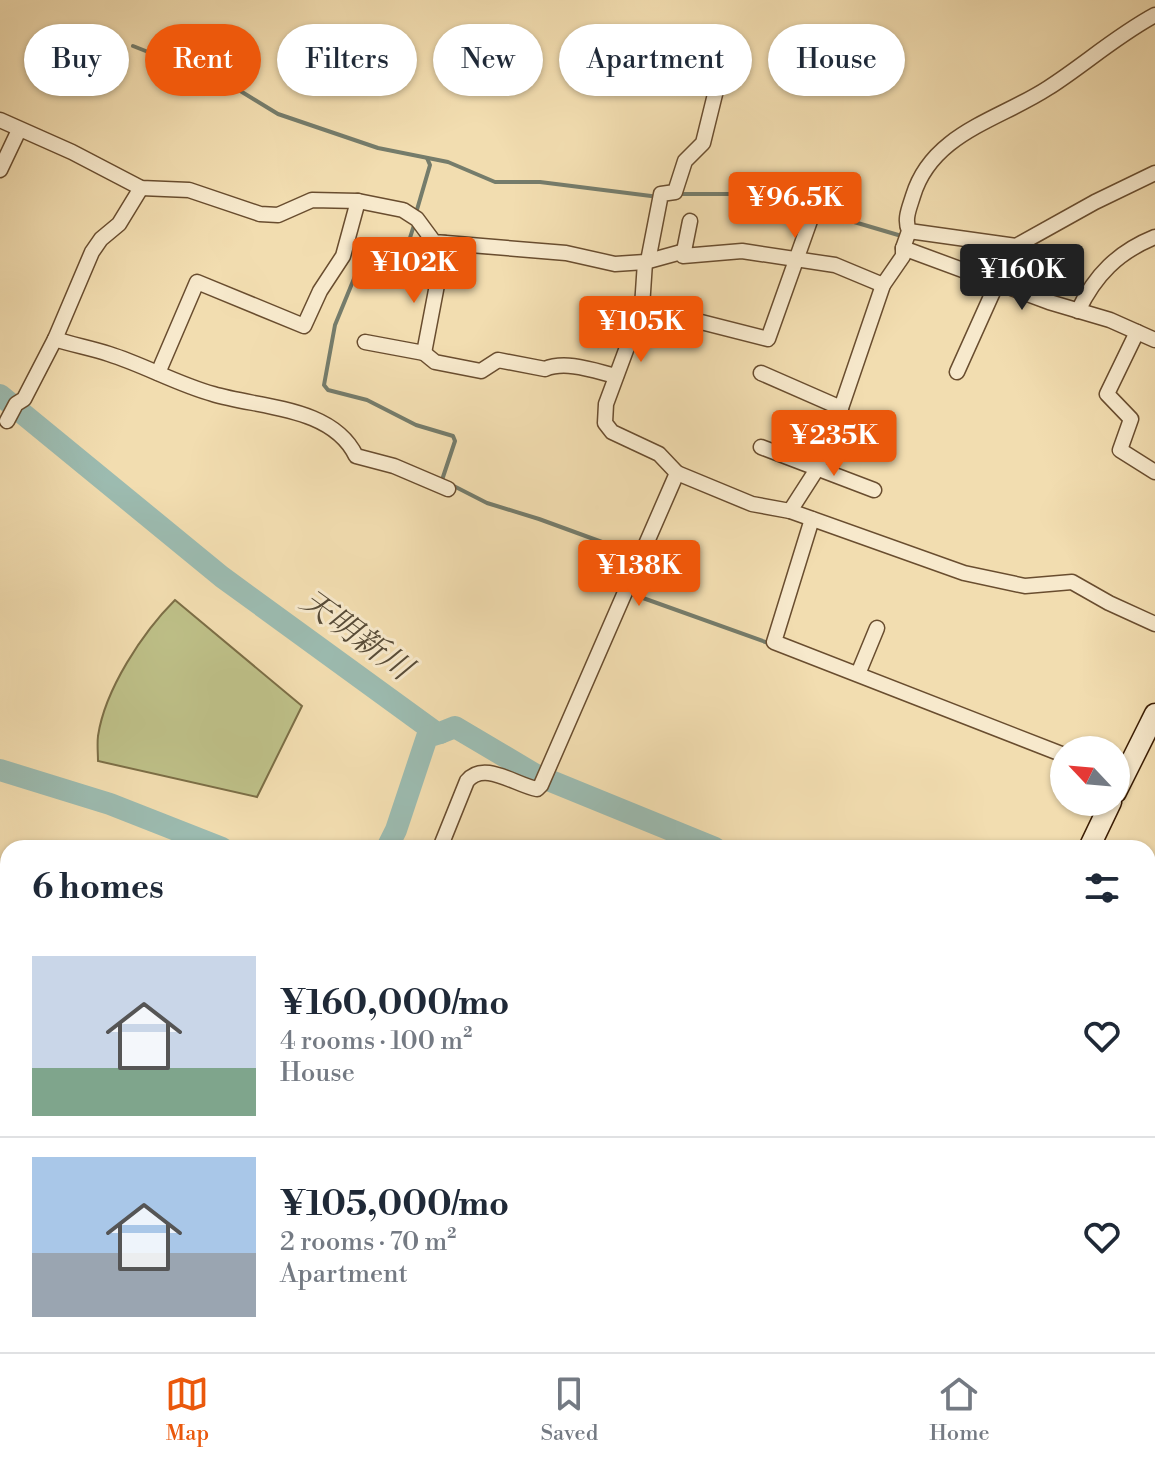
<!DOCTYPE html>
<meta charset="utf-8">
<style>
:root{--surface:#fff;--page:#f2f2f3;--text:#1f2937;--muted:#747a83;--line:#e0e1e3;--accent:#ea580c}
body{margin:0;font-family:"Libre Bodoni","Noto Serif JP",serif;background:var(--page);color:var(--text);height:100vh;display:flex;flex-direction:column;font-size:30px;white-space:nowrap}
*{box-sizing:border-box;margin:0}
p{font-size:26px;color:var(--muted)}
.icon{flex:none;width:44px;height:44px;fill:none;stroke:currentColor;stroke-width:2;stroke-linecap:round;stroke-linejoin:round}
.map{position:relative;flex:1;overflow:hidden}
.drawer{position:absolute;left:0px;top:840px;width:1156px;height:512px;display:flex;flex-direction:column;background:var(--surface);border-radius:24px 24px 0 0;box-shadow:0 2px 6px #0004}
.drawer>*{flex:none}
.hud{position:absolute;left:24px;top:24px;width:1108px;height:72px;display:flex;gap:16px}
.needle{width:52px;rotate:296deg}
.controls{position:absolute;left:1050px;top:736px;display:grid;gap:16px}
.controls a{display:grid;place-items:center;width:80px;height:80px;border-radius:50%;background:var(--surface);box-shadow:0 2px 6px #0004;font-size:40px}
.price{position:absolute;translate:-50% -68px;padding:0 18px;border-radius:8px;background:var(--accent);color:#fff;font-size:26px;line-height:52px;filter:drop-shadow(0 2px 4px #0008)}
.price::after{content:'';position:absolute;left:50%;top:48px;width:24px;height:18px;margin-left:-12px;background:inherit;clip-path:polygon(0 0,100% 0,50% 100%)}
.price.current{background:#222;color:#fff}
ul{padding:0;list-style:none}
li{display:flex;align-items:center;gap:24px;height:200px;padding:0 32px}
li+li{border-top:2px solid var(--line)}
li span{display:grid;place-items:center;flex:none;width:224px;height:160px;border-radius:0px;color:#555}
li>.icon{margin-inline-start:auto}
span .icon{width:96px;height:96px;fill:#fffc;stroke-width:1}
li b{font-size:34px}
h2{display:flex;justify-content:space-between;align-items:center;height:96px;padding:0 32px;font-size:34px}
.tag{padding:0 28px;border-radius:36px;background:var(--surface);box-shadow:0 2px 6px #0004;font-size:28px;line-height:72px}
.tag.current{background:var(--accent);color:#fff}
.tab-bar{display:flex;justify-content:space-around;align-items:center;height:112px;border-top:2px solid var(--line);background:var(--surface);font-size:22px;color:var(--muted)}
.tab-bar a{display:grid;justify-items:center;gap:4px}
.tab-bar .current{color:var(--accent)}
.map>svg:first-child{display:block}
.green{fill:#bec088;stroke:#7c6e46;stroke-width:2}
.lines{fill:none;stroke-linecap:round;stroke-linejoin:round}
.stream{stroke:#757c6b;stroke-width:4}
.river{stroke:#9cbbb0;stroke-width:22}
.street-casing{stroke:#694d2f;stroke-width:17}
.secondary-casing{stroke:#3b1d04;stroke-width:23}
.highway-casing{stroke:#3b1d04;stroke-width:29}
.street{stroke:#f7e9cc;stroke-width:14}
.secondary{stroke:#f7e9cc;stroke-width:20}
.highway{stroke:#e9be78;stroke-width:26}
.labels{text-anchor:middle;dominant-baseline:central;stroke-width:6;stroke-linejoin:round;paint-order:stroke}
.water-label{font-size:32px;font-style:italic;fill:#584c38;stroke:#f7e9cc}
</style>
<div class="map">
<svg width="1155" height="1352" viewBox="0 0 1155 1352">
<rect width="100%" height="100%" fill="#f2ddb0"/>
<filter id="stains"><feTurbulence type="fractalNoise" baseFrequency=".0025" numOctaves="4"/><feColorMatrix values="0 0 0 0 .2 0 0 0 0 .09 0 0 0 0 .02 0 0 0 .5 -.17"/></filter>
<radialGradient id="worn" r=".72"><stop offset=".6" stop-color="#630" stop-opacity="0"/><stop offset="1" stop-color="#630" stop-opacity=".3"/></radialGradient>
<path class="green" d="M175,600L302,706L257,797L98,761C98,753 97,744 98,736C105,689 143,632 175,600Z"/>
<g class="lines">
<g class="stream">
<path d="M133,46L229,84L278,114L378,148L448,162L495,182H540L659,197"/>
<path d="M680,194H748L766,196L905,237"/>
<path d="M416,213L430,165L427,158"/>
<path d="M415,222L402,263L398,267L364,262L360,264L335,325L324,385L328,390L367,400L416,425L453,436L455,441L442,480L487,503L539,519L632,553V560"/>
<path d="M629,593L771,644"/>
<path d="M536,775L543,766"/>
</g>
<g class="river">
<path d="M0,395L222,577L435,732L440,733L455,727L536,775L715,848"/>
<path d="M0,770L110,804L222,848"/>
<path d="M387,848L396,830L427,737L440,733"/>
<path d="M0,960L8,964"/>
<path d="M1148,1011L1155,1014"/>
</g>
<g class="street-casing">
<g id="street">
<path d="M0,120L72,152L141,188L189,190L260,214L278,215L312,200L358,201L403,210L417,219L434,242L566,253L615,264L645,262L685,251"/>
<path d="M0,170L19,130"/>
<path d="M690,221L683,256L742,251L835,265L883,285"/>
<path d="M909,231L1016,246L1095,202L1155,173"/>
<path d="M903,248L1049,302L1110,320L1155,340"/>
<path d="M648,261L661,194L675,192L685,161L703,143L720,74"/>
<path d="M642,307L768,339L811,218"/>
<path d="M1078,311C1095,275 1118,252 1155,237"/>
<path d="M1137,332L1107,394L1131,419L1120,450L1155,472"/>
<path d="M55,339C73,345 91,348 109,354C144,365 177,384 213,394C259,408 332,406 356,456L394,466L448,489"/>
<path d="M365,342L424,353L445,243"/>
<path d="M424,353L435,362L481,371L498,360L545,369C566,360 595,371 616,376"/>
<path d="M957,372L997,283"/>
<path d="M158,373L197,282L304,326L320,291L343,256L358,201"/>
<path d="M761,373L841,408"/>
<path d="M7,421L16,404L24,399L55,339L92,252L101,239L119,224L141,188"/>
<path d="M761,447L874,490"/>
<path d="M677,473L752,504L790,511L817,469L841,408L883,285L903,256V248L909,231C904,219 909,209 913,196C932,133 999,120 1048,88C1084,65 1116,36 1155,15"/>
<path d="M790,511L964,573L1025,586L1072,582L1109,603L1155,624"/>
<path d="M812,519L774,642L1064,755"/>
<path d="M858,674L877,628"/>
<path d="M440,848L467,781C484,760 515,785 537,789L541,785L677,473L659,454L612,432L605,423L606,404L642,307L645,262"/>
<path d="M1148,1053L1153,1039"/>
<path d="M1148,1243L1155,1246"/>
<path d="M1148,1330L1155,1332"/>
<path d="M178,1344L197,1352"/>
<path d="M809,1344L835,1352"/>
<path d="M999,1344L1020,1352"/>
<path d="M113,1352L126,1344"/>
<path d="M361,1352L366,1344"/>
<path d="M512,1352L515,1344"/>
<path d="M601,1352L605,1344"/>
<path d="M679,1352L683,1344"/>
<path d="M759,1352L762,1344"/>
<path d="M1036,1352L1039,1344"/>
<path d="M1152,1352L1155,1343"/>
</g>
</g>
<g class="secondary-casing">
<g id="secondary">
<path d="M1116,792L1155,714"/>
<path d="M1089,848L1111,802"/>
</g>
</g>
<g class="highway-casing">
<g id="highway">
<path d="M1148,905L1155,903"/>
<path d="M0,1133L8,1132"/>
</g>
</g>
<use href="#street" class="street"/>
<use href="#secondary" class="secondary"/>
<use href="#highway" class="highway"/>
</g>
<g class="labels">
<g class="water-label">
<text transform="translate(356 635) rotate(36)">天明新川</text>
</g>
</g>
<rect width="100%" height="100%" filter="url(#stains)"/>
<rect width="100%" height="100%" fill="url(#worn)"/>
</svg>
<div class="controls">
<a><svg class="needle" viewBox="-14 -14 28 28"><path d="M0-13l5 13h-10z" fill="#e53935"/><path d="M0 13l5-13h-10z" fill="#747a83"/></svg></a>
</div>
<b class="price" style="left:795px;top:240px">¥96.5K</b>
<b class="price" style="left:414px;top:305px">¥102K</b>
<b class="price current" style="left:1022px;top:312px">¥160K</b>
<b class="price" style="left:641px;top:364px">¥105K</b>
<b class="price" style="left:834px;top:478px">¥235K</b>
<b class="price" style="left:639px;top:608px">¥138K</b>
<div class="hud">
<a class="tag">Buy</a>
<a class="tag current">Rent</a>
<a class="tag">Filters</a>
<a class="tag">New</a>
<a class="tag">Apartment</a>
<a class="tag">House</a>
</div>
<section class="drawer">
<h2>6 homes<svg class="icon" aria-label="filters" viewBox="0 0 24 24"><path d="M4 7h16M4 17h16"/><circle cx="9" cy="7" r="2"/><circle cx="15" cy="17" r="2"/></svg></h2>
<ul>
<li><span style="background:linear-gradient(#c9d6e8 70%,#7fa58c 0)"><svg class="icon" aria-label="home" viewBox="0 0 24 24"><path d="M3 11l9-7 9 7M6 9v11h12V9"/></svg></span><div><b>¥160,000/mo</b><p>4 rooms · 100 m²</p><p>House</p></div><svg class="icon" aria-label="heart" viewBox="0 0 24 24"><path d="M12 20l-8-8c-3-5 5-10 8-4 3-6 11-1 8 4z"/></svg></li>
<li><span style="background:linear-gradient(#a9c7e8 60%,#9aa5b1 0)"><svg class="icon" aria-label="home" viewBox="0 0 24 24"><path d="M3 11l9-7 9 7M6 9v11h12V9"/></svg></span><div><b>¥105,000/mo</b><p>2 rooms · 70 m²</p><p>Apartment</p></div><svg class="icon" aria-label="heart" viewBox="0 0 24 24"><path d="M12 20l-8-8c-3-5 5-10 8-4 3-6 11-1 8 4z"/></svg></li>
</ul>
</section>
</div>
<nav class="tab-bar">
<a class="current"><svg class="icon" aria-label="map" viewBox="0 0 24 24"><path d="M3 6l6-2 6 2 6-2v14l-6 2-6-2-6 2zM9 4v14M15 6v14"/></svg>Map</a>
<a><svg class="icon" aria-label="saved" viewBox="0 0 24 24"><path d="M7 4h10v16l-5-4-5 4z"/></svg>Saved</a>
<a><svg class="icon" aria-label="home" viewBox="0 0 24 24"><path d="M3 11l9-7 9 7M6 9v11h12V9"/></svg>Home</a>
</nav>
